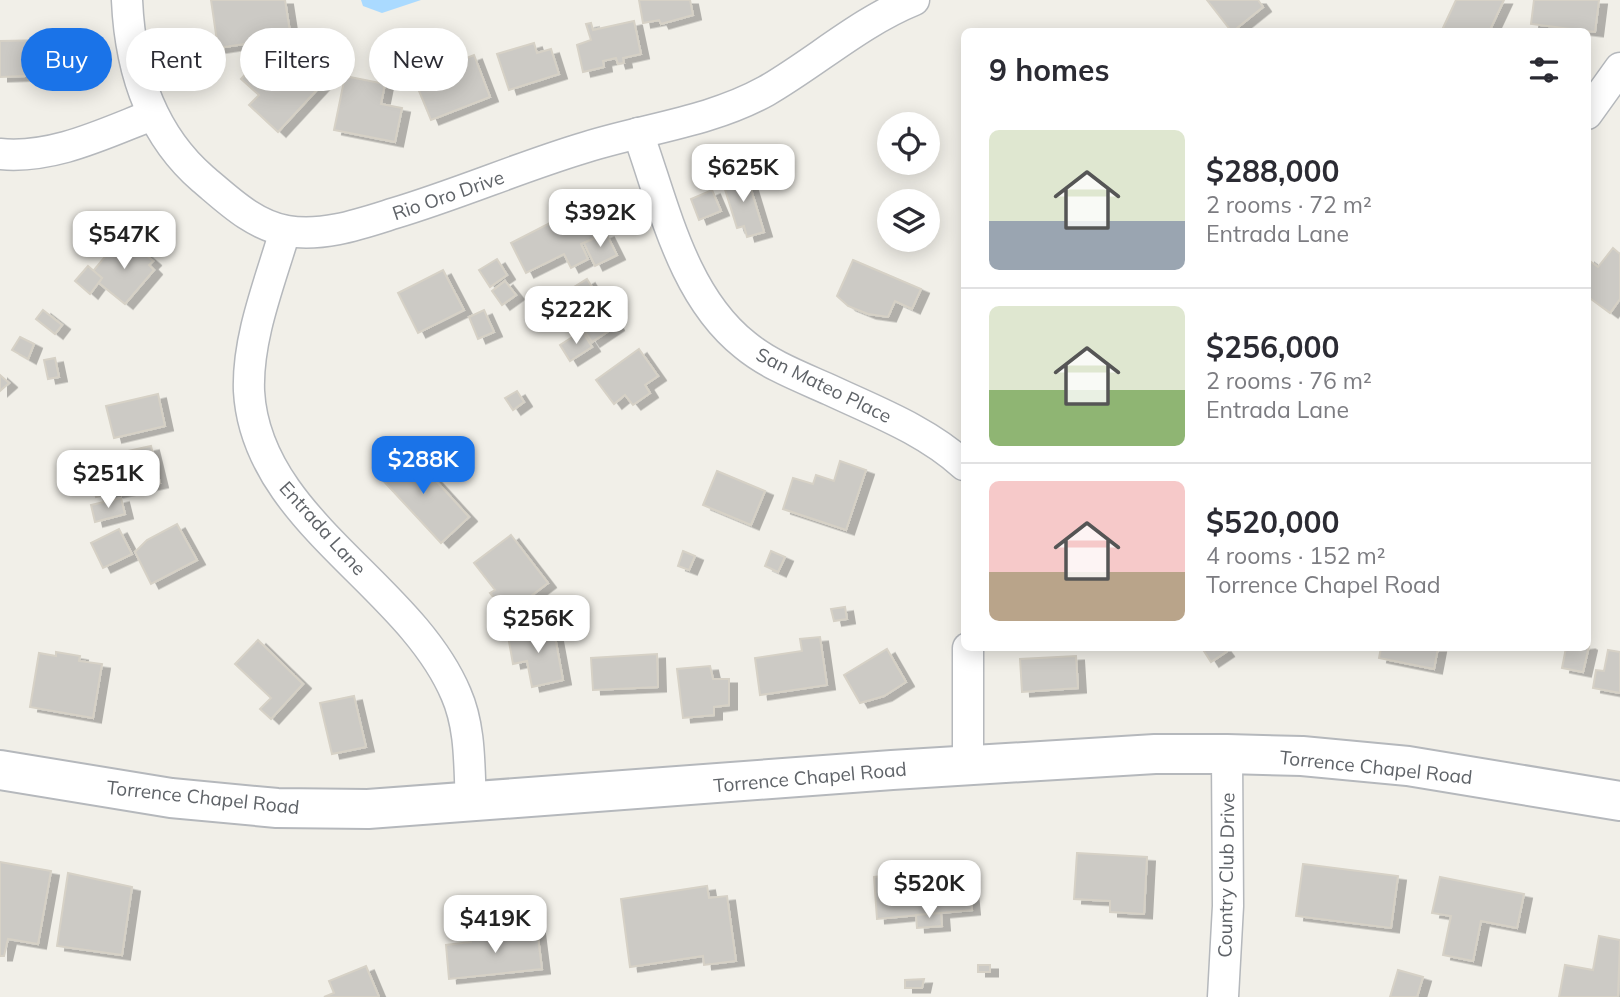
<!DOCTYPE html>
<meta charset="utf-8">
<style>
:root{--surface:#fff;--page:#f7f7f7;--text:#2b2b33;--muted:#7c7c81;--line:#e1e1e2;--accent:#1a73e8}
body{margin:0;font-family:Mulish,sans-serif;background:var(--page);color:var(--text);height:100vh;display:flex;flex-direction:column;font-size:26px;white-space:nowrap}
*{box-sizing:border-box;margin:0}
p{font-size:23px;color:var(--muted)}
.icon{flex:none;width:38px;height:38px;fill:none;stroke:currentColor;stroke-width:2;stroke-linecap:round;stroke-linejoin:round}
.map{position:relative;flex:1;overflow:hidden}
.sheet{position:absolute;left:961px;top:28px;width:630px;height:623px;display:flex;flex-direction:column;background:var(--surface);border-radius:10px;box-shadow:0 4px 18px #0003}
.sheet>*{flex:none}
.hud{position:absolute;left:21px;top:28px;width:665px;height:63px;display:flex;gap:14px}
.tools{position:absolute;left:877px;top:112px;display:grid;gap:14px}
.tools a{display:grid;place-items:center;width:63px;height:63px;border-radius:50%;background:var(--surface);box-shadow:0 4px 18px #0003;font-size:35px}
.price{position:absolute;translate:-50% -60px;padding:0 16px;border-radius:14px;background:#fff;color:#222;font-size:23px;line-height:46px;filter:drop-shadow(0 2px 4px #0008)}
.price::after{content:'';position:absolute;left:50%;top:42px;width:21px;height:16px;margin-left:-10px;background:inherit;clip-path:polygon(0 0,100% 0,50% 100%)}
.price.selected{background:var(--accent);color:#fff}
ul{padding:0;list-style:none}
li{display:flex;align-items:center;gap:21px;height:175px;padding:0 28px}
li+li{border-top:2px solid var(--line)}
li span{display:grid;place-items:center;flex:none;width:196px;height:140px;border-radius:10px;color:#555}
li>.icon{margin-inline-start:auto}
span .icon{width:84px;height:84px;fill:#fffc;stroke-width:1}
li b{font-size:30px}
h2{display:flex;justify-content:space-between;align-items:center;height:84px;padding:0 28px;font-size:30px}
.pill{padding:0 24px;border-radius:32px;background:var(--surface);box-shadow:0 4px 18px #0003;font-size:24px;line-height:63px}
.pill.selected{background:var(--accent);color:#fff}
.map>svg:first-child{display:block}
.water{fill:#aadaff}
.building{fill:#cccac5;stroke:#d6d1c6;stroke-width:2;filter:url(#shadow)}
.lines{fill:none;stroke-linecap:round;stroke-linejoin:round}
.minor-casing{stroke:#b5b8bc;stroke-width:33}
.tertiary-casing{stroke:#b5b8bc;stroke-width:42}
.minor{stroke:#fff;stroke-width:30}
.tertiary{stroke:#fff;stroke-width:38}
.labels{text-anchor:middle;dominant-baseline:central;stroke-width:6;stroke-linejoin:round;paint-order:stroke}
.street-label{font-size:19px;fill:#5f6368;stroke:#fff}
</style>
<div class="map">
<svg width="1620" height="997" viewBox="0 0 1620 997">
<defs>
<filter id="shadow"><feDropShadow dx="8" dy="4.5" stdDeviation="0" flood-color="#0004"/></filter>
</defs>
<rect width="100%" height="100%" fill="#f1efe8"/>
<path class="water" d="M361,0H421L382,13L363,6Z"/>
<g class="building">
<path d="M211,0H285L290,32L278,34V39L218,48Z"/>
<path d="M639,0H690L693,15L661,24L659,20L643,23Z"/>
<path d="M1207,0H1258L1263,7L1232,32Z"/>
<path d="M1456,0H1504L1489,32H1445L1442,30Z"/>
<path d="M1534,0H1599L1595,32L1531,24Z"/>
<path d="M634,21L641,54L623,58L624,63L618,64L616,58L603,61L604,67L583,72L577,45L591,40L586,24L591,23L593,30Z"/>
<path d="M51,40L52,75L0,77V41Z"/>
<path d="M534,43L537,53L551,49L559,74L509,90L497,54Z"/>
<path d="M296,53L326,80L278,132L249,105L259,95L241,79L262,56L278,72Z"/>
<path d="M474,55L490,97L431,120L417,86L454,72L451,64Z"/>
<path d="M345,76L385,84L381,104L402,108L395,142L334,130Z"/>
<path d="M746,173L764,232L747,237L744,226L737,228L722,180Z"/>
<path d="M712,190L721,211L699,220L691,199Z"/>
<path d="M579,208L594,238L581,244L588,259L571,268L564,254L526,273L511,243Z"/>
<path d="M606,233L617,255L595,266L584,243Z"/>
<path d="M119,240L134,253L138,248L153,261L149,265L154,270L125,304L99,283L102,278L93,271Z"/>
<path d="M1613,248L1620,254V299L1610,313L1587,296V259L1598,267Z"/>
<path d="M497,259L507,275L490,287L479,270Z"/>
<path d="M853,260L921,289L912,309L895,301L888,317L868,314L848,306L837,296Z"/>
<path d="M88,266L102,278L90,294L75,281Z"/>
<path d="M443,270L464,310L418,333L398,293Z"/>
<path d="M587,279L616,326L592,342L584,330L575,336L553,300Z"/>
<path d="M505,281L516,295L502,305L492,291Z"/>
<path d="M43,310L62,325L55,334L36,319Z"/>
<path d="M484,310L494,332L478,339L469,317Z"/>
<path d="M582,331L592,347L570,361L560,345Z"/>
<path d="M20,337L34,344L28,359L12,350Z"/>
<path d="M639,349L658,376L645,385L650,393L633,405L625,395L614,404L596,380Z"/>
<path d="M55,358L59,377L48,379L44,360Z"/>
<path d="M0,375L9,383L0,391Z"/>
<path d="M517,391L524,402L513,410L505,398Z"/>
<path d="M158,394L165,426L114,438L106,406Z"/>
<path d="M151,446L160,483L96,497L90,469L107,465L105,456Z"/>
<path d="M406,448L469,517L441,543L378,475Z"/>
<path d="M840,461L866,470L846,530L783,509L793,478L813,484L816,475L834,481Z"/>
<path d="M717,471L765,491L751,525L703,505Z"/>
<path d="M121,498L125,514L95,522L91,505Z"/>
<path d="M177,524L197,560L151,584L135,552L147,540Z"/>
<path d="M119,529L132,554L103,568L91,543Z"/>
<path d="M511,535L548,583L507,614L490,593L495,590L474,563Z"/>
<path d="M683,551L695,556L689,570L678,566Z"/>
<path d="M771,551L785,557L778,572L765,566Z"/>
<path d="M845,607L847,619L834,621L831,609Z"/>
<path d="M553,626L563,680L532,687L527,661L513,664L508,636Z"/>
<path d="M820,637L827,685L760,695L755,658L802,651L800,639Z"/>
<path d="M258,640L303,684L271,719L260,709L271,698L235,664Z"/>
<path d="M1587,645L1589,646L1583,672L1562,668L1566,648Z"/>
<path d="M1202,648H1223L1226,652L1211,662Z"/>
<path d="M1381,648H1438L1434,669L1379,658Z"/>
<path d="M887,649L906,682L884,696L860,703L844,675Z"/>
<path d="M1608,650L1620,652V693L1593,688L1596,670L1604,671Z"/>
<path d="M56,652L80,656L79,661L102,664L93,718L30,707L39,653L56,656Z"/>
<path d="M657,654L658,687L593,690L591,658Z"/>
<path d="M1076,656L1078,688L1022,692L1020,659Z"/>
<path d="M710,666L713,679H729V705L714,707V715L683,718L677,669Z"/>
<path d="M354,696L366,747L332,754L320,703Z"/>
<path d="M1077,853L1147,857L1144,914L1110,912V901L1074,899Z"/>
<path d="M0,862L51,871L38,944L8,939L4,956H0Z"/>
<path d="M1303,864L1398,876L1391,928L1296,916Z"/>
<path d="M968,868L972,910L877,919L874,877Z"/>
<path d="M68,873L132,887L122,955L57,946Z"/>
<path d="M1440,877L1524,894L1517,928L1481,921L1473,961L1443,955L1451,916L1432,913Z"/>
<path d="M707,886L709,898L727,896L736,961L704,965L703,956L630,967L621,899Z"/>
<path d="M941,913L942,926L917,928L916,915Z"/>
<path d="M537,929L542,969L449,979L446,945L471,942L470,936Z"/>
<path d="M1599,936L1620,940L1618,997H1559L1565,965L1593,970Z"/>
<rect x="978" y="965" width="12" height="7"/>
<path d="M366,966L379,997H324L334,993L329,981Z"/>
<path d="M1398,970L1423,977L1417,997H1390Z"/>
<path d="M924,979L922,988H905V980Z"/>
</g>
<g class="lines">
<g class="minor-casing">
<g id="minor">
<path d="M127,0C130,68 150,133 203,179C228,200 253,225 287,231C324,237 360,224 395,213C458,194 518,168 580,149C641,129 708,123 766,91C816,62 860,22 914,0"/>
<path d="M1587,114L1620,68"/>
<path d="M638,133C664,205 682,295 745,345C769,365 801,377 830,390C877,412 925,430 964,465"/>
<path d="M0,154C53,159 103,134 152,115"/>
<path d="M285,231C270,282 247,338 249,391C256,520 409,583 456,694C471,728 469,767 471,804"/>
<path d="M968,648V765"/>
<path d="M1223,997L1228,906L1227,754"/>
</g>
</g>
<g class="tertiary-casing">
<path id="tertiary" d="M0,770L171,798L277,808L368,809L892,770L1155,754H1227L1302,756L1408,766L1620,801"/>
</g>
<use href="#minor" class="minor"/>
<use href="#tertiary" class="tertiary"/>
</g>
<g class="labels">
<g class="street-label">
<text transform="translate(448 195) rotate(-19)">Rio Oro Drive</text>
<text transform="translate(824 385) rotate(26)">San Mateo Place</text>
<text transform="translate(323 528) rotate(48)">Entrada Lane</text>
<text transform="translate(1376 767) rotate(6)">Torrence Chapel Road</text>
<text transform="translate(810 777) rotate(-5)">Torrence Chapel Road</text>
<text transform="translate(203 797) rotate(6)">Torrence Chapel Road</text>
<text transform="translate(1226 875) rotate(-89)">Country Club Drive</text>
</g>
</g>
</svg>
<div class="tools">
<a><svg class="icon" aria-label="locate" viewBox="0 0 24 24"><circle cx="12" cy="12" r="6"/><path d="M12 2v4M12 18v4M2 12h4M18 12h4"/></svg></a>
<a><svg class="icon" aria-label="layers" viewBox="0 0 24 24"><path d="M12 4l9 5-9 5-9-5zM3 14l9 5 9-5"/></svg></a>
</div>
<b class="price" style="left:743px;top:204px">$625K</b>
<b class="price" style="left:600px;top:249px">$392K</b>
<b class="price" style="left:124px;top:271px">$547K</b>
<b class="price" style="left:576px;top:346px">$222K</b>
<b class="price selected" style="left:423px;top:496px">$288K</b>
<b class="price" style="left:108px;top:510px">$251K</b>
<b class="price" style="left:538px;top:655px">$256K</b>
<b class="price" style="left:929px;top:920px">$520K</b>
<b class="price" style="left:495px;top:955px">$419K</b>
<div class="hud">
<a class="pill selected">Buy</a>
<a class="pill">Rent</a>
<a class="pill">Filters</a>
<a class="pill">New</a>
</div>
<section class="sheet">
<h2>9 homes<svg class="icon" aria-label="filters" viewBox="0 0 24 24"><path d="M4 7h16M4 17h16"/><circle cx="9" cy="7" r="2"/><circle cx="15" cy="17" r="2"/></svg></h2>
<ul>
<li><span style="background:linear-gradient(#dfe7d0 65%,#9aa5b1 0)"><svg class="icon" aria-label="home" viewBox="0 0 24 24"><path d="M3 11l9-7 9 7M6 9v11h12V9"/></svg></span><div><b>$288,000</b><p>2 rooms · 72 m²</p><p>Entrada Lane</p></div></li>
<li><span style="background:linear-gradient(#dfe7d0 60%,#8fb573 0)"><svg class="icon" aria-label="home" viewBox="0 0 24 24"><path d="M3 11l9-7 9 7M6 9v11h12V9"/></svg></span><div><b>$256,000</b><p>2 rooms · 76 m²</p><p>Entrada Lane</p></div></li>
<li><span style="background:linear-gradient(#f6c9c9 65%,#b9a48a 0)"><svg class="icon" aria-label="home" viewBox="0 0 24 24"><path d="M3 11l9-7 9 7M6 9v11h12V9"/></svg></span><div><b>$520,000</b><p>4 rooms · 152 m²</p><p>Torrence Chapel Road</p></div></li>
</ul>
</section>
</div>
